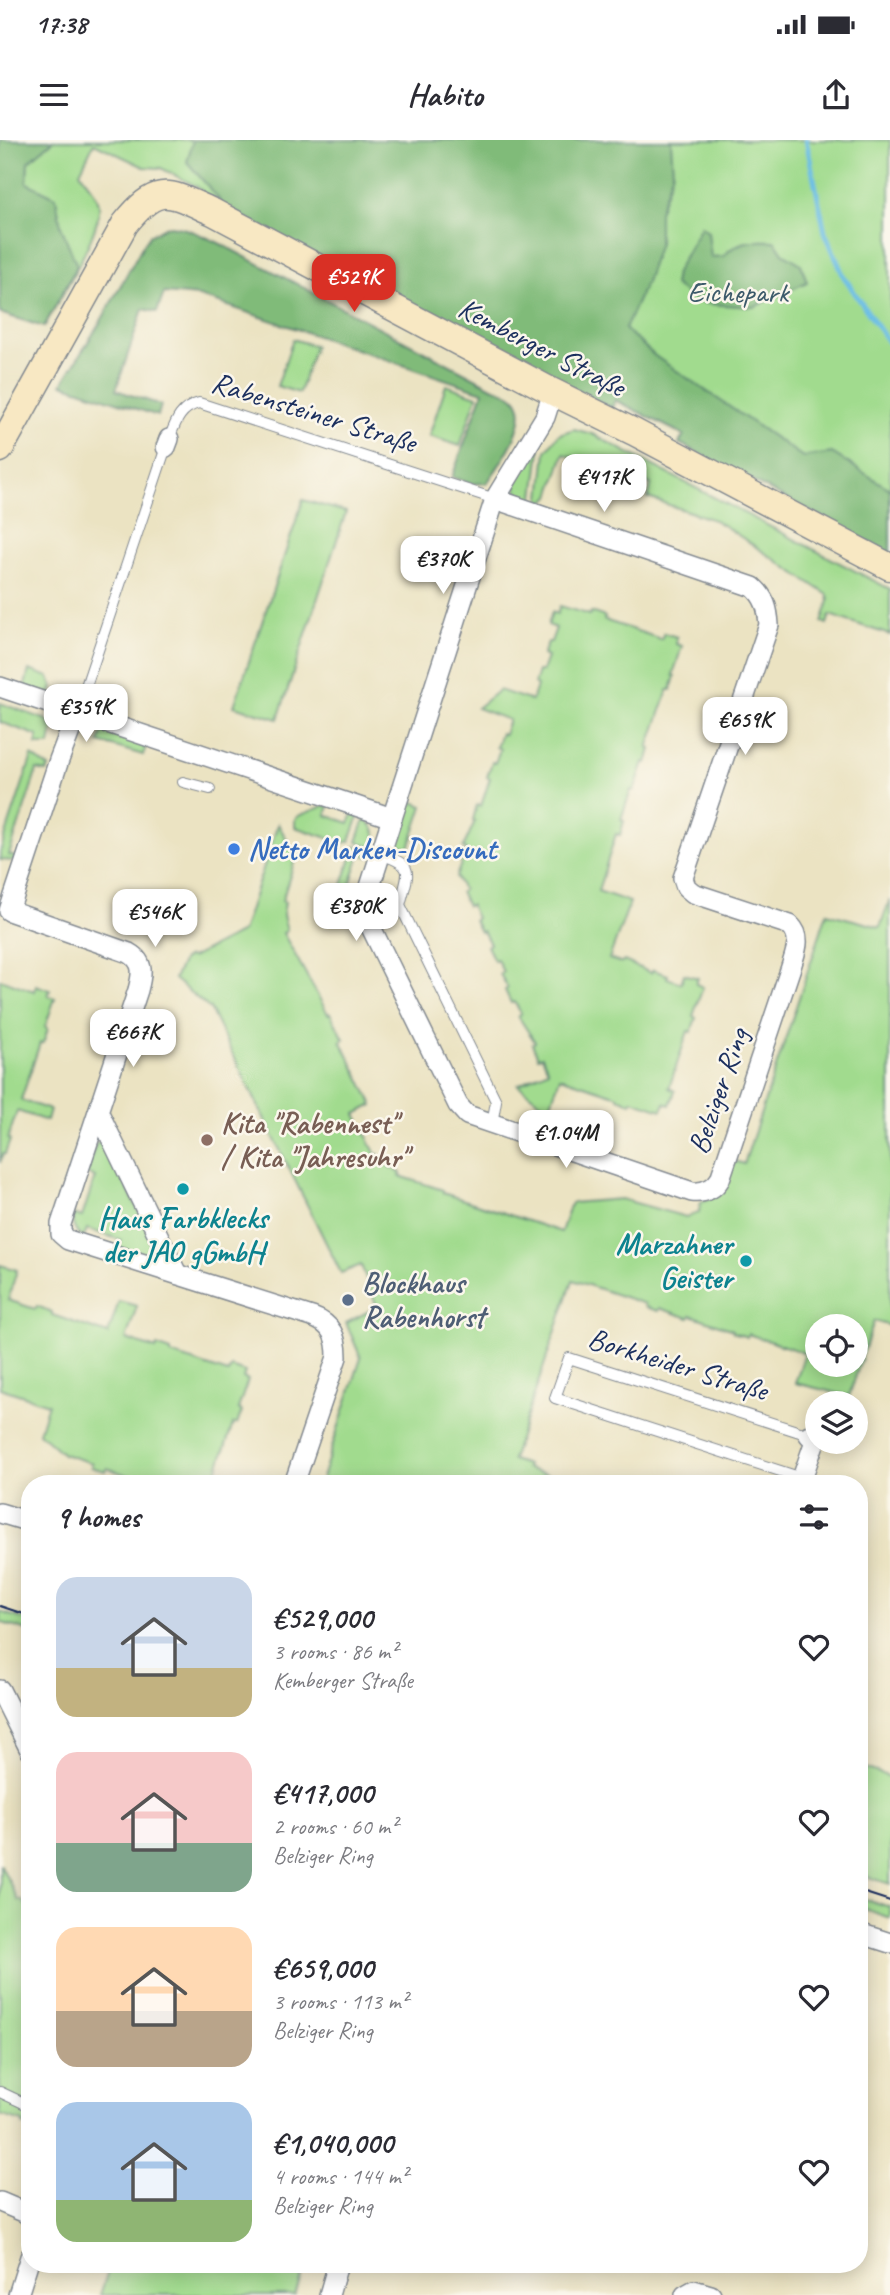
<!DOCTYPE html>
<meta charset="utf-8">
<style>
:root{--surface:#fff;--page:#f7f7f7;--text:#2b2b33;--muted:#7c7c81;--accent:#d93025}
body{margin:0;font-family:Caveat,sans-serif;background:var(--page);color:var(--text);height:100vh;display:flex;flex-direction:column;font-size:26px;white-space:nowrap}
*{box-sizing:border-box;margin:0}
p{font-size:23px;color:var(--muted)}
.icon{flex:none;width:38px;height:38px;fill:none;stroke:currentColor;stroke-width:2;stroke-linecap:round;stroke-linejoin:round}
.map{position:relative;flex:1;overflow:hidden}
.panel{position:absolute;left:21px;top:1335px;width:847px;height:798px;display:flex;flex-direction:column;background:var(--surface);border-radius:28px;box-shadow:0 4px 18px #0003}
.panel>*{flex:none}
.buttons{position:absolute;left:805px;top:1174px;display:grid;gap:14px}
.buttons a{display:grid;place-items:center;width:63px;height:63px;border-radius:50%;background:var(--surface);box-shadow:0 4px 18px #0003;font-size:35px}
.price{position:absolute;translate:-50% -60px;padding:0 16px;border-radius:14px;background:#fff;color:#222;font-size:23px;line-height:46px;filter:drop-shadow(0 2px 4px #0008)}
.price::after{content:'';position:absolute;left:50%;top:42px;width:21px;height:16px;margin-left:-10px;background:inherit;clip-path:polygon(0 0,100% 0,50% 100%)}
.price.active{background:var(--accent);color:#fff}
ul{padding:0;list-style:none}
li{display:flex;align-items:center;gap:21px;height:175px;padding:0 35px}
li span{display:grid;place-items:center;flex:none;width:196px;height:140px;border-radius:21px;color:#555}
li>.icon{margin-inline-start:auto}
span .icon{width:84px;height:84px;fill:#fffc;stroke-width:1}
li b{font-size:30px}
h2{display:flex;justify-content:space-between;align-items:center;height:84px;padding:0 35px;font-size:30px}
.status{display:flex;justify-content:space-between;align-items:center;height:49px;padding:0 35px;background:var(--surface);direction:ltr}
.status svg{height:19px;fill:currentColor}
header{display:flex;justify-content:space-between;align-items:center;height:91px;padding:0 35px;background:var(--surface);font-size:32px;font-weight:700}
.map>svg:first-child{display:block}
.green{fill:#a1db8e;stroke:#5e8576;stroke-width:2;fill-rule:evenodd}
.forest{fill:#80bb79;stroke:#4e756c;stroke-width:2}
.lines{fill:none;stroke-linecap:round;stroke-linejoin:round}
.stream{stroke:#69bde5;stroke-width:5}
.lane-casing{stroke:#838990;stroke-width:12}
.street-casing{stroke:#838990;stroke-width:22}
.secondary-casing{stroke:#838990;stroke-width:29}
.lane{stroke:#fff;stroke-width:10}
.street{stroke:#fff;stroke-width:19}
.secondary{stroke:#f8e8c3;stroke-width:26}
.tram{stroke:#1b2f5e;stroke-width:2}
.shop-dot{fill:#3f7fe0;stroke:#fbf7ec;stroke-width:2.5}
.education-dot{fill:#8d6e63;stroke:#fbf7ec;stroke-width:2.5}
.culture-dot{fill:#0f9aa8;stroke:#fbf7ec;stroke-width:2.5}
.service-dot{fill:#5c6f8a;stroke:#fbf7ec;stroke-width:2.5}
.labels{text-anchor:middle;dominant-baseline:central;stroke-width:5;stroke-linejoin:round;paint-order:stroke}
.park-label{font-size:30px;fill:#3c5a6a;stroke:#fbf7ec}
.street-label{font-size:30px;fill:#1b2f5e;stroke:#fbf7ec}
.shop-label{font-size:30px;font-weight:bold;fill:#366cbe;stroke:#fbf7ec;text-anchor:start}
.education-label{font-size:30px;font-weight:bold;fill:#785e54;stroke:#fbf7ec;text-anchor:start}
.culture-label{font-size:30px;font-weight:bold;fill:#0d838f;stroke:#fbf7ec}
.service-label{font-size:30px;font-weight:bold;fill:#4e5e75;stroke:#fbf7ec;text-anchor:start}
</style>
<div class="status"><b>17:38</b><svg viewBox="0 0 49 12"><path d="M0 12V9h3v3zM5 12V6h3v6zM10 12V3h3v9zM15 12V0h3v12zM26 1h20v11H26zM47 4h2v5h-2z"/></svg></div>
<header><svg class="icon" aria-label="menu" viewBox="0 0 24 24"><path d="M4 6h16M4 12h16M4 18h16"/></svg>Habito<svg class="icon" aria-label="share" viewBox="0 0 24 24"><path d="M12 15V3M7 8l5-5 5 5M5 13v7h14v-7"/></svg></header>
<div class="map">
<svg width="890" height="2155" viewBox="0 0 890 2155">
<rect width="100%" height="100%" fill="#fbf7ec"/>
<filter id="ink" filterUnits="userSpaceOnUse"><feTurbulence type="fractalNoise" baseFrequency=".0143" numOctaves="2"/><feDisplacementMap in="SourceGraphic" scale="14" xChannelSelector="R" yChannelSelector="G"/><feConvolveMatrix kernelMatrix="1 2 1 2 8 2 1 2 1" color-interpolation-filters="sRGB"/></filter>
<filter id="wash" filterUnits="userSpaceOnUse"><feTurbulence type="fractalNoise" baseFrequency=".00686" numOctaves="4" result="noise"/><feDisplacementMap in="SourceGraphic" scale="28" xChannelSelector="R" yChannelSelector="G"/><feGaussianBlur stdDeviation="1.57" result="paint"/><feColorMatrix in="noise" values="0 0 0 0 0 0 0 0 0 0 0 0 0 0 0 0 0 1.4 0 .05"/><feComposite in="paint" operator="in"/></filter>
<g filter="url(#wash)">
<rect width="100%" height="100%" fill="#ebe3c2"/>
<g class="green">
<path d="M0,0H890V406L679,303L684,295L615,260L612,268L208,56L196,46L161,28L144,27L94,3L80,32C86,42 97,52 99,64C103,90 57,163 44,187L0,173Z"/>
<path d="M293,199L315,206L299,253L277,246Z"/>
<path d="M446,245L477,256L460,306L429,296Z"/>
<path d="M574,289L592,294L890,449V495L830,475L827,484L822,482L829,461L828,455L726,387L714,380L648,358L651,344L564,314L550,356L540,366L546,311L559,294Z"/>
<path d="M534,308L540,310L533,365L519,357L515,343Z"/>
<path d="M303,360L346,372L278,579L234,566Z"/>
<path d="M560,466L590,475L591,472L605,477L604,480L661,499L664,493L677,497L676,504L682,506L673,535L675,536L671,550H668L648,608L651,609L647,623L644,622L634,651L631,650L621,679L624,681L620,695L616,694L598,751L630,762L609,819L622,823L624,821L651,833L653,830L668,835L667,838L681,843L684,834L698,838L696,844L703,847L693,876L696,878L691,892L688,891L669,948L675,951L670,965L665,963L662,970L632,960L631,963L618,958V956L560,937L549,969L518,945L548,930L542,916L538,917L532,904L535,902L518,876L521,874L515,862L511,863L505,850L508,848L500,834L503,832L497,819L494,820L487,806L490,804L483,791L480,792L474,780L476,778L470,765L467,766L460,752L463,750L456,737L466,710L463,708L475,681L473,680L477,665L481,666L490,638L487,637L492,622L495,623L500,609L496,607L501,593L504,594L509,580L477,568L499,550L532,561L537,546L534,544L538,531H542L547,517L543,515L548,502H551L556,488L548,485L552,472L557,474Z"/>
<path d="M29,530L49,537L53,547L50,557L24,549Z"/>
<path d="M0,563L47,580L53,590L50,605H36L38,596L0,582Z"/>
<path d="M103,591L146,606L143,615L99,602Z"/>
<path d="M32,616L49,628L47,632L37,630L9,715L18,718L17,721L0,720V712Z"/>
<path d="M406,659L423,666L409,708L392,703Z"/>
<path d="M326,665L329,666L326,675L349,683L353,674L359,676L350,701L343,703L295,687V679L298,676Z"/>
<path d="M365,679C375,687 378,695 374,708L357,702Z"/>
<path d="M278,684L296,716L282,761L285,762L283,775L287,791L283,793L328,874L330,873L344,899L341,901L373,965L356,974L376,1015L378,1014L388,1026L401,1033L400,1036L443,1050V1053L561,1092L571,1063L621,1059L686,1077L699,1072L701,1062L720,1053L735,1021L744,1024L827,773L880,787L890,759V1186L874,1181L849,1256L795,1243L805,1213L748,1194L747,1197L733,1192V1190L691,1175L689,1178L659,1168L658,1171L645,1167V1164L573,1140L512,1320L527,1325L526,1328L575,1344H320L361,1218L346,1183L377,1167L361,1125L341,1133L210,869L174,839L183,820L188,817L191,818L242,792ZM817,1186H856V1225H817Z"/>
<path d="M355,706L373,711L371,717L360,714L348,751L341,748Z"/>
<path d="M0,839L34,851L36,845L50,850L48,856L55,858L45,887L48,889L43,903H40L21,960L50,970L47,981L17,971L8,999L10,1000L5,1014H3L0,1023Z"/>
<path d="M104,1001L164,1122L118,1110L121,1100L87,1089L83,1099C75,1092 71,1085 73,1074L82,1077L95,1037L86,1033L96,1003Z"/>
<path d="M0,1125L17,1130L8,1160L35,1169L37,1166L52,1172V1175L108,1194L119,1161L137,1166L126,1199L156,1209L157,1206L171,1211V1214L228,1233L231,1227L245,1232L243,1238L248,1240L238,1269L242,1271L237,1284H233L214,1340L220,1344H153L107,1328L105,1331L91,1327L92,1323L63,1314L39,1293L48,1264L0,1248Z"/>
<path d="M0,1472L30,1481V1492L0,1482Z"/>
<path d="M859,1626L890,1637V1744L859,1734Z"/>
<path d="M0,1724L19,1761L22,1760L30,1770V1988L23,1985V1982L0,1975Z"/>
<path d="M859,1757L890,1767V1778L859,1767Z"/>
<path d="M91,2125H305L295,2155H100L108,2131Z"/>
</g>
<g class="forest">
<path d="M0,0H54L28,22L27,43L56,57L61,86L77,126L44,187L0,173Z"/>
<path d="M193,0H671L673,32L659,72V103L646,142L625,189L655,216L803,317L832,313L890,349V413L679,303L684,295L615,260L612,268L594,259L223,67L218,58L187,22Z"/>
<path d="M167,86C186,86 202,96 219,103L492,247C500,250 511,252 516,259C533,280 499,326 487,343L471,344L452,337L483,252L199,156L164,153L157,172L143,169L116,250L161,265L158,276L62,244L101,181L143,105L150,95Z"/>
<path d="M701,86L708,92L711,117L724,116C738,99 755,100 775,101L783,113L801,124L807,142L754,167L708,164L692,158L674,145L676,132Z"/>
</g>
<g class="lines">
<path class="stream" d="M806,0L825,92L844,137L890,205"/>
</g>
</g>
<g filter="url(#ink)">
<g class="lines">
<g class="lane-casing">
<g id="lane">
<path d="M169,299C176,281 180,268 199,263L495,359"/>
<path d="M77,573L166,307"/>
<path d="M183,642L210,649"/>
<path d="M380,714C417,726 408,732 400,765L496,961L492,984"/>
<path d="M802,1338L555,1258L569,1218L809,1295"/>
<path d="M0,1952L30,1966"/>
</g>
</g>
<g class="street-casing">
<g id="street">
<path d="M166,307L169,299"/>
<path d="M495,359L753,447C765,457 768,469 769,485L683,738L686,747L693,753L790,785C803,797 795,813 791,827L720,1039C714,1049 704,1053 692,1052L467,975L458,965L364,773L366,759L495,359L545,277L553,252"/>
<path d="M0,547L392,678"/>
<path d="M77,573L59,620L9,771L129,813C145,822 142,835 138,850L61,1084V1094L68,1100L312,1177C332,1184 337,1197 337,1217L294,1344"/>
<path d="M99,973L177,1134"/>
<path d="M800,1344L815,1301L809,1295"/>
<path d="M0,1373L30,1382"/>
<path d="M0,1550L30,1610"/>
<path d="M859,1793L890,1803"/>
<path d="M0,2062L26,2073L30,2078"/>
<path d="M18,2155L30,2117"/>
<path d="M329,2155L338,2124"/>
<path d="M685,2155L694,2150L711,2155"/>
</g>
</g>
<g class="secondary-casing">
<path id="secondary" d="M0,309L125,84C159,42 168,52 213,72L553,252L634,292L890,427"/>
</g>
<use href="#lane" class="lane"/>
<use href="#street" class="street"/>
<use href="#secondary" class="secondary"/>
<g class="tram">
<path d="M0,1466L30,1476"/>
<path d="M859,1751L890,1761"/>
</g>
</g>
</g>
<circle class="shop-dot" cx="234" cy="709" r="7"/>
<circle class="education-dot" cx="207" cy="1000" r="7"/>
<g class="culture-dot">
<circle cx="183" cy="1049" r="7"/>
<circle cx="746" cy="1121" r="7"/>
</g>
<circle class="service-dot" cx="348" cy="1160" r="7"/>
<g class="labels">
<g class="park-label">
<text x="738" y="152">Eichepark</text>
</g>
<g class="street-label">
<text transform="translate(542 207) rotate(27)">Kemberger Straße</text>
<text transform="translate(314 272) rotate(17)">Rabensteiner Straße</text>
<text transform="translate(718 951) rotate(-71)">Belziger Ring</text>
<text transform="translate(678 1224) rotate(17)">Borkheider Straße</text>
</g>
<g class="shop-label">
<text x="248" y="709">Netto Marken-Discount</text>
</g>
<g class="education-label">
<text x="221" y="983">Kita "Rabennest"<tspan x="221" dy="34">/ Kita "Jahresuhr"</tspan></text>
</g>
<g class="culture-label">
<text x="183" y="1078">Haus Farbklecks<tspan x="183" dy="34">der JAO gGmbH</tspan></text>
<text x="732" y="1104" text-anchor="end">Marzahner<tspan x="732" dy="34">Geister</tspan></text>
</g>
<g class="service-label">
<text x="362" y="1143">Blockhaus<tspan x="362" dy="34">Rabenhorst</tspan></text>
</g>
</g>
</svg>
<div class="buttons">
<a><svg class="icon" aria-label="locate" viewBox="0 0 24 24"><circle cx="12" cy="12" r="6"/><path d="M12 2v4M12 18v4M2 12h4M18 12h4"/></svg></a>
<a><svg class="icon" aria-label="layers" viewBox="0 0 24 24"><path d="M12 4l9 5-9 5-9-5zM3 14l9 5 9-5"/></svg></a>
</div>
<b class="price active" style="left:354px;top:174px">€529K</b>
<b class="price" style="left:604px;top:374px">€417K</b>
<b class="price" style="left:443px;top:456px">€370K</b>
<b class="price" style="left:86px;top:604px">€359K</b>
<b class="price" style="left:745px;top:617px">€659K</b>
<b class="price" style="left:356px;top:803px">€380K</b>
<b class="price" style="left:155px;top:809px">€546K</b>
<b class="price" style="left:133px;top:929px">€667K</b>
<b class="price" style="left:566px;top:1030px">€1.04M</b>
<section class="panel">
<h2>9 homes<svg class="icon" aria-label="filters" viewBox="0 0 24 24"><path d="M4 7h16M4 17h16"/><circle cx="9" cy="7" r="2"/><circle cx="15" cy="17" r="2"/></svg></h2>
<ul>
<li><span style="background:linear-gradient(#c9d6e8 65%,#c2b280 0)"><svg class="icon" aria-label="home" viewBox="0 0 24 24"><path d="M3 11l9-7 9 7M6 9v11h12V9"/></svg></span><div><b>€529,000</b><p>3 rooms · 86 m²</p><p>Kemberger Straße</p></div><svg class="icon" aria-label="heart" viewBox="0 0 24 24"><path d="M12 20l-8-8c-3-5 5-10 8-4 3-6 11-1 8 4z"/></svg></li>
<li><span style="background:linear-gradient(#f6c9c9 65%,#7fa58c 0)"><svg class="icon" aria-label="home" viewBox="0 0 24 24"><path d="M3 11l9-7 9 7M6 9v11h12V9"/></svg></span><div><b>€417,000</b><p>2 rooms · 60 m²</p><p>Belziger Ring</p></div><svg class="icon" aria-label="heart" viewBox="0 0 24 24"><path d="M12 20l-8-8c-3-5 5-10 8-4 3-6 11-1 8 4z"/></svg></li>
<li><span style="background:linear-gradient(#ffd9b3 60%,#b9a48a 0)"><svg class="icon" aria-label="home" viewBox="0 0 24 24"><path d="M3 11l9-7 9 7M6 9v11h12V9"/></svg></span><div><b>€659,000</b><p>3 rooms · 113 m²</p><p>Belziger Ring</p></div><svg class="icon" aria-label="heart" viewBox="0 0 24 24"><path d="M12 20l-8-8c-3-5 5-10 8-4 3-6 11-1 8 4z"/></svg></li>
<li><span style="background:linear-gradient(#a9c7e8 70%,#8fb573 0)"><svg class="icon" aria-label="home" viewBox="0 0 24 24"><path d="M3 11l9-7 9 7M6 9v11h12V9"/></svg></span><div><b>€1,040,000</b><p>4 rooms · 144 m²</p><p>Belziger Ring</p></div><svg class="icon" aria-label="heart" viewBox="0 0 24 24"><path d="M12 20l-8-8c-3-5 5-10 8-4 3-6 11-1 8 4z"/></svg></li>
</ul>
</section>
</div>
